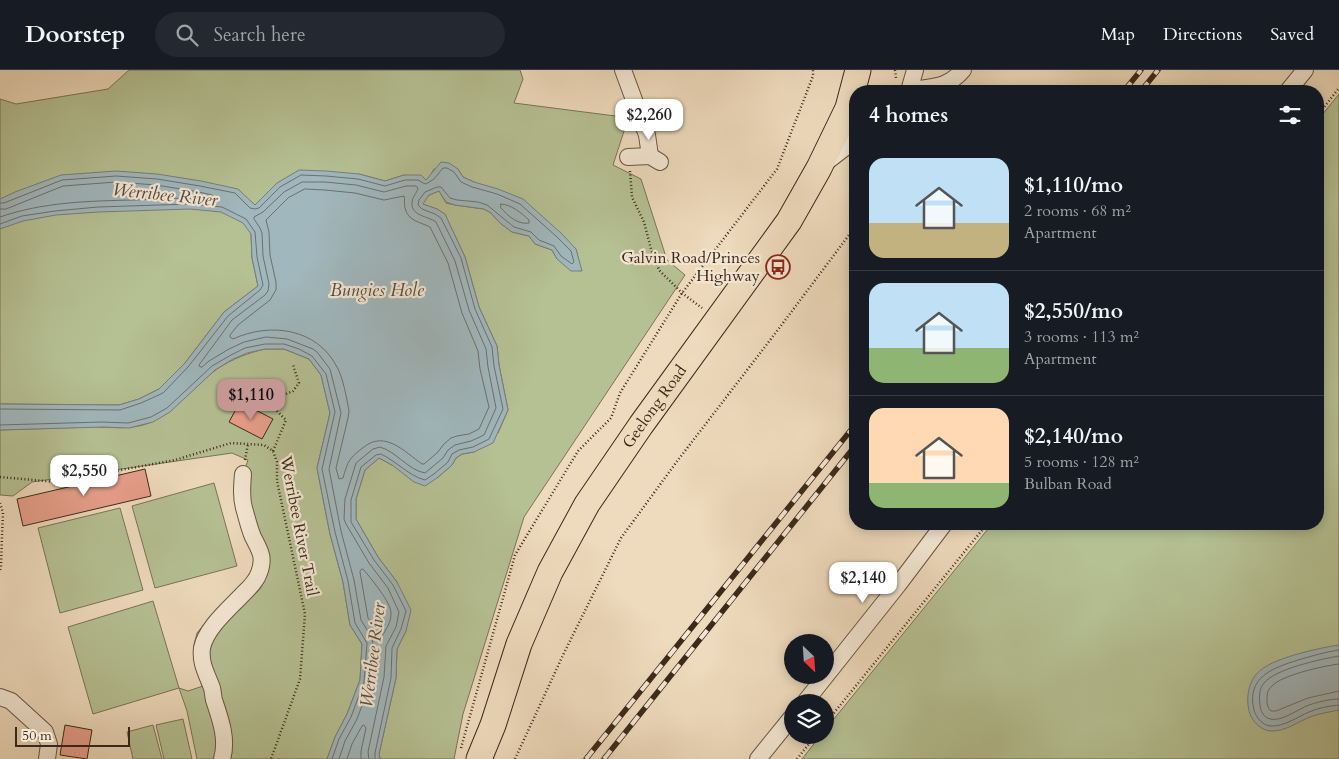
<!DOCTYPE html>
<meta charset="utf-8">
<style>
:root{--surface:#171b24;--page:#242831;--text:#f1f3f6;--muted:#9ea1a6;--line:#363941;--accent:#c59692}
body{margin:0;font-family:Cardo,serif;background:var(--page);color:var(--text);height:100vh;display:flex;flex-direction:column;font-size:19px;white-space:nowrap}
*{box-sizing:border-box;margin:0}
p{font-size:16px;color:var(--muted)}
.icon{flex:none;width:28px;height:28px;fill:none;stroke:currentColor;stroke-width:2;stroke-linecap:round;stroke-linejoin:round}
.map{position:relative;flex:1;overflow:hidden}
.details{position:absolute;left:849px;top:15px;width:475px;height:445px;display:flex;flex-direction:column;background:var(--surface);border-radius:20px;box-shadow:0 2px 12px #0003}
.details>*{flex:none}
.needle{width:32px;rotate:155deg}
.buttons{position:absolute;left:784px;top:564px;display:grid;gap:10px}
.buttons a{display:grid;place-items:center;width:50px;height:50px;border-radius:50%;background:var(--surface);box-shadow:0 2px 12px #0003;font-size:25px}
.scale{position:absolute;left:15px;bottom:12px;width:115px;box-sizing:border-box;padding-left:5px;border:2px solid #3d291b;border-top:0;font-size:14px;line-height:18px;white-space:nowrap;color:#3d291b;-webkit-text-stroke:4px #f4e7d3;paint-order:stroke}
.price{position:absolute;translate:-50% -42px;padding:0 11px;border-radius:10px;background:#fff;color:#222;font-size:16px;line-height:32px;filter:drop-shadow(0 1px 2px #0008)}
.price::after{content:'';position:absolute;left:50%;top:30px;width:15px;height:11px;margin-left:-8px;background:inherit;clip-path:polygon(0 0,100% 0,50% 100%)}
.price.selected{background:var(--accent);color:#111}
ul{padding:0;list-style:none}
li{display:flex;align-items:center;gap:15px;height:125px;padding:0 20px}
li+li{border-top:1px solid var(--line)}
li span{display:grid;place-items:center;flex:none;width:140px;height:100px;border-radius:15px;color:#555}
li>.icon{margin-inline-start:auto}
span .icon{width:60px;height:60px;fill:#fffc;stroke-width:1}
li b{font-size:21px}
h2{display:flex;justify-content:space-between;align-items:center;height:60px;padding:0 20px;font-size:21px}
header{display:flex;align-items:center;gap:30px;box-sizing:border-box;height:70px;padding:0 25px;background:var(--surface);border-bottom:1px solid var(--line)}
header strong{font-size:24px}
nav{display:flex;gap:28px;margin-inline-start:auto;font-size:18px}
.search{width:350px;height:45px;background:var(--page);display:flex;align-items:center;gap:12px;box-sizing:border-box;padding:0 18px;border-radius:28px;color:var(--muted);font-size:19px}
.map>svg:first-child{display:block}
.green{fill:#b5c093;stroke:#797457}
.water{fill:#a0b7bd;stroke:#787e7c}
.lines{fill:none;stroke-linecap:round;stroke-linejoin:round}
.shore{stroke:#6e706c;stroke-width:1}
.building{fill:#e89f8c;stroke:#3d291b}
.minor-casing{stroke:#695543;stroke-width:18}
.highway-casing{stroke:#3d291b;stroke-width:27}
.path{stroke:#3d291b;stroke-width:2.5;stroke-dasharray:1 2.5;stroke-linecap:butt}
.minor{stroke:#f4e7d3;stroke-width:16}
.highway{stroke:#eedabc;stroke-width:25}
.rail-casing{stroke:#3d291b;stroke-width:5.5}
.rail{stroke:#f4e7d3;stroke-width:4;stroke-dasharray:11;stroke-linecap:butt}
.labels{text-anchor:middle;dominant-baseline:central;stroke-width:4.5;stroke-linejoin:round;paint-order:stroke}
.poi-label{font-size:16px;fill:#3d291b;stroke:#f4e7d3;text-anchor:end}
.street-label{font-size:16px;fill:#3d291b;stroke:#f4e7d3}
.water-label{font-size:18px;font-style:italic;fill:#564c44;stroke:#f4e7d3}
</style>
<header>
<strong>Doorstep</strong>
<div class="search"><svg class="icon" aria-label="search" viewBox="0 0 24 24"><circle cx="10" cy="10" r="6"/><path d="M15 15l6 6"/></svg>Search here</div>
<nav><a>Map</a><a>Directions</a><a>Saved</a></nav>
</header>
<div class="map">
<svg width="1339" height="689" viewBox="0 0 1339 689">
<rect width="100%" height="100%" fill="#eedabc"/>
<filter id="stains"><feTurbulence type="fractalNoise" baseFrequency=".004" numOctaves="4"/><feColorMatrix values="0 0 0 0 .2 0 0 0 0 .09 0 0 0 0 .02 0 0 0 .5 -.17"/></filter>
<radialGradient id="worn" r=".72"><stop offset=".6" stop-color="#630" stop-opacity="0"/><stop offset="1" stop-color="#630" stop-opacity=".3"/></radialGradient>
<g class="green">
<path d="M129,0H520L523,9L514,33L623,47L626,55L613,95L641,109L667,190L685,205L524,447L463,644L454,689H380L379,684L396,608L397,579L406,561L397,512L378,487L356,449V429L365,400L379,388L392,395L437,408L452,395L456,388L462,384L474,382L498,363L508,340L499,295L497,276L479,237L465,187L445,145L437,139L422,134L429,125L439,121L446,133L455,135L484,139L491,143L500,153L512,162L529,166L535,174L552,180L557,189L581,201L576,179L474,112L463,107L458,99H434L430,106L426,110L404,105L385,111L359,104L251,164L252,188L258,216L224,242L185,293L159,319L139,329L119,335L0,334V29L16,34L108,19Z"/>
<path d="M1339,24V689H802L821,665H825V660L992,454H1318V50Z"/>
<path d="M265,279H284L309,289L321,305L330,343L317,398L330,464L343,512L350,555L362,574L360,610L347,644L335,667L327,689H197L187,641L179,618L93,644L68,557L153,531L179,618L188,621L206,615L204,602L194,575L197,563L210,547L259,505L243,404L248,390L232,383L32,412L13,426L0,425V360C31,359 61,358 92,357C113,357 136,361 155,350C179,338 195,315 217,299C232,289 248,283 265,279Z"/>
<path d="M214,413L237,496L155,518L132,436Z"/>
<path d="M120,438L143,520L60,543L38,458Z"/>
<path d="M183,649L192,689H164L156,655Z"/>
<path d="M153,655L162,689H133L127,662Z"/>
</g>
<g class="water">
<path d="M441,92L449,93L458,99L463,107L474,112L498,119L523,129L561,163L576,179L582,201H571L557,189L552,180L535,174L529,166L512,162L500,153L491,143L484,139L455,135L446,132L439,121L429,125L423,134L437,139L445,144L465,187L479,237L497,276L499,295L508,340L493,373L474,382L462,384L456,388L452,395L437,408L425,416L414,412L392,395L379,388L365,400L356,429V449L378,487L397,512L411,540L406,561L397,579L396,608L379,684L380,689H327L335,667L347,644L360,610L362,574L350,555L343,512L330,464L317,398L330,343L321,305L309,289L284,279H265L247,283L233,289L215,300L170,342L153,352L129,358L102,357L0,360V334L119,335L139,329L159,319L185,293L224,242L258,216L252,188L251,164L243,153L221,142L190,139L98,142L56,145L23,151L0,159V129L15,122L61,105L116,101L157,104L201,111L238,119L255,135L277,113L299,100L326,101L359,104L385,111L404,105H421L426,110Z"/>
<path d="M1339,575V640C1330,642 1321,643 1313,646C1298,651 1286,662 1270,661C1261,660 1253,652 1250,644C1245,629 1248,609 1262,599C1278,587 1319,578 1339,575Z"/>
</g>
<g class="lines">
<g class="shore">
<path d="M305,119L325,120L355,123L384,130L404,126C405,129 404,134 405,138C408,151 420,152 430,157L448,193L462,243L478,281L480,299L489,337L479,359L469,364L457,366L451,368L444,374L437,383L424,394H422C405,382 385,360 364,377C349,388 348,391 343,408L339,409L336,398L348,348L349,341C347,330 343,307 337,297C317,258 270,252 233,269L230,267V265L238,255L270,230L276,220V212L270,185L269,162L266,150L288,128Z"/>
<path d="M0,133H4L62,110L116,106L157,109L200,116L235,123L250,138L255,139L259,138L280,117L301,105L326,106L358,109L385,116L405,110H418L423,113L426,114L434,109L443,98H447L454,102L461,112L472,117L497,124L520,134L557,167L571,181L574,192L572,194L561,186L554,176L539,170L531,162L514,157L487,135L478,132L457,130L450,128L441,117H437L425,122L419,130L418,135L422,139L435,144L441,148L461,188L475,239L492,277L494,296L503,339L489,369L473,377L459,380L452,384L448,392L434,404L425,410C409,406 396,391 381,384L376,385L361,397L351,430V452L374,490L393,515L406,541L401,559L392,578L391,608L375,683V689"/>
<path d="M501,134C512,135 520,142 529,150V153C518,155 508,146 501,138Z"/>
<path d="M0,139H6L63,116L116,112L156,115L199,122L212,125L213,127L211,129C185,127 160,129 134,130C89,131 43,132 0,147"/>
<path d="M0,154L22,146L55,141L98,137L190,134L222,137L246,149L255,162L257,187L263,215L260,220L228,246L188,297L163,323L141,333L120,340L0,339"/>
<path d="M0,355L102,352L128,353L151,347L167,338L212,296L231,285L245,278L265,274H284L299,279L312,286L326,304L335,342L322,399L335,462L348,511L355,553L367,573L364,612L351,647L339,669L332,689"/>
<path d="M362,499L364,500C371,509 392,533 391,544C391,552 386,560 382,566L379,565L368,548L360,502Z"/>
<path d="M1339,580C1325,582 1312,586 1298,590C1273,598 1246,607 1254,640C1256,647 1262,655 1270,656C1284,657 1297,647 1309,642C1318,638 1329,636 1339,635"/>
<path d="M1339,586C1321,589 1275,599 1264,613C1259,619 1259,627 1260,635C1260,640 1264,648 1270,649C1282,652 1298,639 1309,635C1318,632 1329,629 1339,629"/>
<path d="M1339,594C1323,596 1282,605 1272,616C1267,620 1267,625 1267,631C1267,635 1268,638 1271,641H1276L1308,628L1339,621"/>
<path d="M339,689L345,671L357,649L370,614L373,574L372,568L361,550L354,510L341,461L329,399L341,343L330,299L317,282L313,279L287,269L266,267L244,272L229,279L209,291L202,297H200L199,295L232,250L265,225L268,221L269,214L263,186L262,163L260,158L254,149V147L263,142L284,122L302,112H325L356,115L384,122L406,116H416L418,118C417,123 412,127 412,133C411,146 428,146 436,152L455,191L469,240L486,279L488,297L496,338L484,365L471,371L455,375L448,380L443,388L425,403C408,400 397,382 380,377L373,379L356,393L345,429L344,449L346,454L369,493L388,518L399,542L396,557L386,576L384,607L368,682L369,689"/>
<path d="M347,689L352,674L362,656L364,655L366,658L361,681V689"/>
</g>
</g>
<g class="building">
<path d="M240,332L273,349L262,369L229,352Z"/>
<path d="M145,399L151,426L23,456L17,429Z"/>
<path d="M65,655L92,660L87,689L60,685Z"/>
</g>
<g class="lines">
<g class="minor-casing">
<g id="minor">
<path d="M623,0L647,65L650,86"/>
<path d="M910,20C932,17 948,18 963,0"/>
<path d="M909,21L915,0"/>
<path d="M1288,21L1305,0"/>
<path d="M628,87L650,86L660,92"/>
<path d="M825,93L855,70"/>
<path d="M0,627L11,631L45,662L49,674L47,689"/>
<path d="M805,632L898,515L944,454"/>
<path d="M222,689C228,669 220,648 214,630C213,626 213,622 212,618C207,604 200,594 202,578C206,558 229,539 243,524C249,518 256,512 259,503C265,487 260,481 253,467C249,458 247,448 244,438C241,427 242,416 243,404"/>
<path d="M758,689L792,647"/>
</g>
</g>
<g class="highway-casing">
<g id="highway">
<path id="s1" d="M479,689L493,655L519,574L550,502L587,434L641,355L789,151L819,98L848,38L858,0"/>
</g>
</g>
<g class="path">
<path d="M895,0L896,8"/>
<path d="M1318,45L1339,18"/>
<path d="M630,101L632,127L644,152L651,179L659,200L682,223L702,238"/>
<path d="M273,381L286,350L271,335L286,324L293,321L299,313L293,295"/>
<path d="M245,390L248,374"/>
<path d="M0,407L56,412L175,390L231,373L264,375L273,381L277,392V411L305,544L300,609L271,689"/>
<path d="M0,433L3,443L2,466L1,497L0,500"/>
<path d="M825,654L987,454"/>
<path d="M461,678L515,485L578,381L611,348L620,323L682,223L777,99L813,6V0"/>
<path d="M515,689L564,583L621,468L678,390L774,265L855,157"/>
<path d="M797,689L816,665"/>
</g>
<use href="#minor" class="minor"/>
<use href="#highway" class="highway"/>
<g class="rail-casing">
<g id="rail">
<path d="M1124,21L1141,0"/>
<path d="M1141,21L1158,0"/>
<path d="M586,689L855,355"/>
<path d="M604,689L855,376"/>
</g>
</g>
<use href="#rail" class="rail"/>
</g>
<defs>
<g id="bus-ring" transform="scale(1.25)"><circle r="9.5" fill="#f4e7d3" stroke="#8f2418" stroke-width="1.5"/><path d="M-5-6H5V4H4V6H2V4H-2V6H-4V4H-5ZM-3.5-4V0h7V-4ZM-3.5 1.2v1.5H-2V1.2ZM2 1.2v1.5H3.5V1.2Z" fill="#8f2418"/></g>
</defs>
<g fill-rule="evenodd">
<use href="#bus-ring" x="778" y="197"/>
</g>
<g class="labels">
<g class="poi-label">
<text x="760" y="188">Galvin Road/Princes<tspan x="760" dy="18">Highway</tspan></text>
</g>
<g class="street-label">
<text stroke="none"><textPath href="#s1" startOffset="396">Geelong Road</textPath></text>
<text transform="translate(299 456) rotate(79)">Werribee River Trail</text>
</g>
<g class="water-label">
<text transform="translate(165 125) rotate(6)">Werribee River</text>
<text x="377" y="220">Bungies Hole</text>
<text transform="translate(373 585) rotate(-83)">Werribee River</text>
</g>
</g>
<rect width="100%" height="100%" filter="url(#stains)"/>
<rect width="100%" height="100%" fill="url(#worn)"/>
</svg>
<div class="buttons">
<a><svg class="needle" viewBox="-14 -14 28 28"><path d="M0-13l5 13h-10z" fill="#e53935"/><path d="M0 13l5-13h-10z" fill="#9ea1a6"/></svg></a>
<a><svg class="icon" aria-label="layers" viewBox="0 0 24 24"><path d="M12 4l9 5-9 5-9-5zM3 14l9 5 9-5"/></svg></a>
</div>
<div class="scale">50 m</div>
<b class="price" style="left:649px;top:71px">$2,260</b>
<b class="price selected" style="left:251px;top:351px">$1,110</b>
<b class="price" style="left:84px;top:427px">$2,550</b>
<b class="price" style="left:863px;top:534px">$2,140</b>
<section class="details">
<h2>4 homes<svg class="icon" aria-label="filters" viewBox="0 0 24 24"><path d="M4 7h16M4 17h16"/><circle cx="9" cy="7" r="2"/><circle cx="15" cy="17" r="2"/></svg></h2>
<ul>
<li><span style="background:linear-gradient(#bfe0f5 65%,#c2b280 0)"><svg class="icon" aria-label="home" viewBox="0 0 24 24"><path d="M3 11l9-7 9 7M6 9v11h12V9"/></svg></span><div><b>$1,110/mo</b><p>2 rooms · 68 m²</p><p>Apartment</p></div></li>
<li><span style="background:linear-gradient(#bfe0f5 65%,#8fb573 0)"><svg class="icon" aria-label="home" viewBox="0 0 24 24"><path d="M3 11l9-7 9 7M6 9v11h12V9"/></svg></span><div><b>$2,550/mo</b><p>3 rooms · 113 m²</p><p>Apartment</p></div></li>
<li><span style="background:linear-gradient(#ffd9b3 75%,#8fb573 0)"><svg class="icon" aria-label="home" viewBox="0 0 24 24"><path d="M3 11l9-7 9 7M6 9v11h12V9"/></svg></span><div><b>$2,140/mo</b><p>5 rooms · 128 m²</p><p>Bulban Road</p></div></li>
</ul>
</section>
</div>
